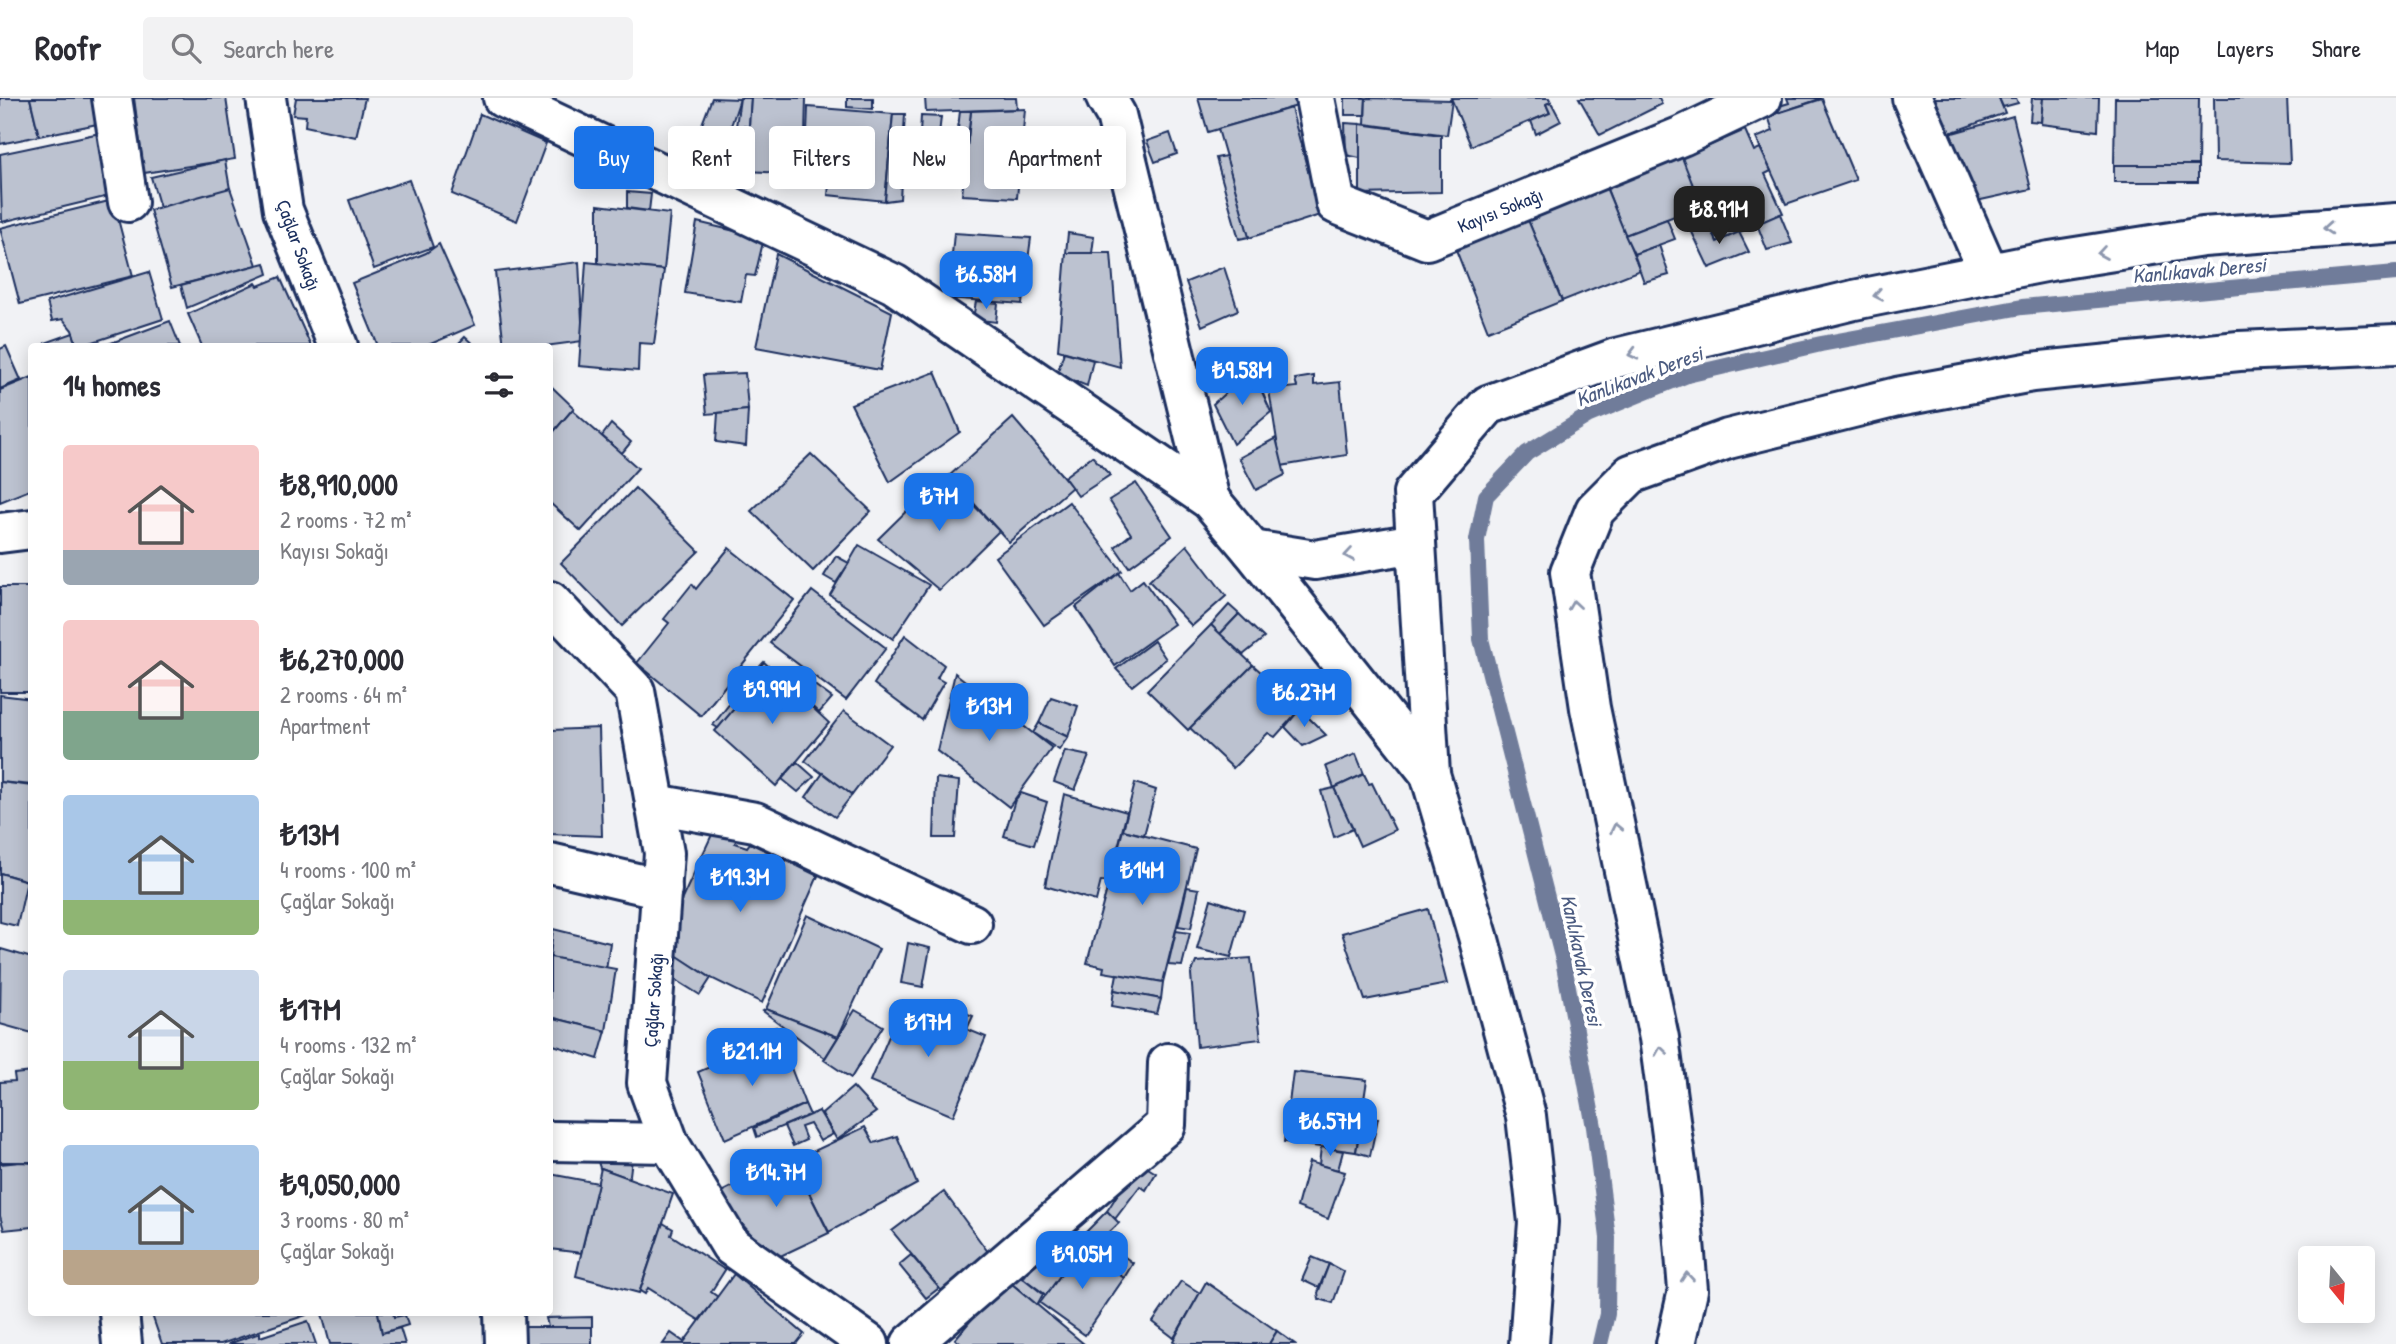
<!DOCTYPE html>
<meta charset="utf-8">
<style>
:root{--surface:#fff;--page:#f2f2f3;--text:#2b2b33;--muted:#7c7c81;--line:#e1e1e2;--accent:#1a73e8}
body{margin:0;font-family:"Patrick Hand",sans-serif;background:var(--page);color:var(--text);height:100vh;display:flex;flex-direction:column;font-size:26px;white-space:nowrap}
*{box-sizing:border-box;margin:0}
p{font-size:23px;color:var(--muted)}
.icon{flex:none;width:38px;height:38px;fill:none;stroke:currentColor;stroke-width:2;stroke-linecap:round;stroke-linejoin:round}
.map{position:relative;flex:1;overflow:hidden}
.side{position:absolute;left:28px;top:245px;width:525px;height:973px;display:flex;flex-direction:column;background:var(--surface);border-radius:7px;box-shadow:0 4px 18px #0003}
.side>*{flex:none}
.guide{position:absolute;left:574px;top:28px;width:665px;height:63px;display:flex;gap:14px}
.needle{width:46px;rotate:162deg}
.buttons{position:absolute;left:2298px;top:1148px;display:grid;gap:14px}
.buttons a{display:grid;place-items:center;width:77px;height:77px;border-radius:7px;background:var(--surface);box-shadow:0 4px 18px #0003;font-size:35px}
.price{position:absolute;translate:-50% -60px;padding:0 16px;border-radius:14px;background:var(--accent);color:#fff;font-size:23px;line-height:46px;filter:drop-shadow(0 2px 4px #0008)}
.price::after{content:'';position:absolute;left:50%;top:42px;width:21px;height:16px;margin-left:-10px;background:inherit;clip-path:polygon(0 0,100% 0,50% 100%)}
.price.on{background:#222;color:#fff}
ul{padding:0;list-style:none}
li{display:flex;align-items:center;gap:21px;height:175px;padding:0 35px}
li span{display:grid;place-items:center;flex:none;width:196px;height:140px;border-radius:7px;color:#555}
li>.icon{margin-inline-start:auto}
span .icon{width:84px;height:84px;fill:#fffc;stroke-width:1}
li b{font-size:30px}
h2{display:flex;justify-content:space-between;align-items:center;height:84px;padding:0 35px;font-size:30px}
.tag{padding:0 24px;border-radius:7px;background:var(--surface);box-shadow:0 4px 18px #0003;font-size:24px;line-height:63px}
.tag.on{background:var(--accent);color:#fff}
header{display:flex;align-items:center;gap:42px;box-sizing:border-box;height:98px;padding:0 35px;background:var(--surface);border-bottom:2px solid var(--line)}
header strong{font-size:33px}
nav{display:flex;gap:38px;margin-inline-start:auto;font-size:24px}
.search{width:490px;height:63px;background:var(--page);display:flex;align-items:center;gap:18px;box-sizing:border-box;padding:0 24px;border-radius:7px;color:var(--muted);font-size:26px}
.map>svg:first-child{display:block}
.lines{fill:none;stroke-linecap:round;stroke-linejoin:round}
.stream{stroke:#707c9a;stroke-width:16}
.building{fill:#bcc2d0;stroke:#1b2f5e;stroke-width:2}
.minor-casing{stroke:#1b2f5e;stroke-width:44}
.major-casing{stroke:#1b2f5e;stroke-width:44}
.minor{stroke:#fff;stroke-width:38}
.major{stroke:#fff;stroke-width:38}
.oneway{stroke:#8d97ae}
.labels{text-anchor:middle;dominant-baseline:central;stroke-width:7;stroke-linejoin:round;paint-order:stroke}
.street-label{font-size:19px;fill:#1b2f5e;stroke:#fff}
.water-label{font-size:21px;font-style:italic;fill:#4c5c81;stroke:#fff}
</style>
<header>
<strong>Roofr</strong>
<div class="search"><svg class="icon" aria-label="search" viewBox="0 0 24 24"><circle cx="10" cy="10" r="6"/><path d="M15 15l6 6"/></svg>Search here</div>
<nav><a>Map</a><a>Layers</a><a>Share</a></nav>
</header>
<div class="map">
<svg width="2396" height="1246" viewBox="0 0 2396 1246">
<rect width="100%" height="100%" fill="#f1f2f5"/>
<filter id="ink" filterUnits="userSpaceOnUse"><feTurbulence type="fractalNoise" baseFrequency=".0143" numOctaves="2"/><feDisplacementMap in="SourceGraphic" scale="14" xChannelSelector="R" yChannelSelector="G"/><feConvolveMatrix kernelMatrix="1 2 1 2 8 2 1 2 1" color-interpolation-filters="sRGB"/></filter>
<g filter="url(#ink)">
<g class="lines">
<path class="stream" d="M1600,1246L1607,1216L1608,1140L1594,1029L1563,862L1481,541L1477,442L1486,398L1527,355L1589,317L1687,277L1821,246L2022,209L2396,175"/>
</g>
<g class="building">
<path d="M0,0H30L39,38L0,46Z"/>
<path d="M30,0H102L107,24L39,38Z"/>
<path d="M134,0H226L235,61L144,75Z"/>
<path d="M296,0H365L356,39L305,28L306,18L293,17Z"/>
<path d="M712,0L740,1L726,43L699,34Z"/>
<path d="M751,0L749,29L736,28L740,0Z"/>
<path d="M751,0H806L804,76L746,73Z"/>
<path d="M847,0H873V11L847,9Z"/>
<path d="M925,0H1016L1017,11L926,14Z"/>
<path d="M1198,0H1295L1297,8L1208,34Z"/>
<path d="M1345,0H1366L1365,17H1345Z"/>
<path d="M1366,0L1452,2L1447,37L1365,26Z"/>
<path d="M1451,0H1549L1551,4L1546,6L1550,15L1471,48Z"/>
<path d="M1579,0H1659L1662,6L1600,37Z"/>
<path d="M1787,0H1820V1L1778,15L1776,9L1789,5Z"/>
<path d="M1926,0H1999L2005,15L1939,39Z"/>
<path d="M1999,0H2016L2018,5L2003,9Z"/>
<path d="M2032,0H2043L2041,24L2030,23Z"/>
<path d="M2043,0H2099L2098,33L2041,26Z"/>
<path d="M2115,0H2199L2198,67H2114Z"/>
<path d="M2214,0H2287L2290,65L2215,63Z"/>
<path d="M1822,1L1856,82L1786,106L1756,40L1773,33L1768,18Z"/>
<path d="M1551,4L1561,23L1536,36L1531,23L1550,15L1546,6Z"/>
<path d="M808,9L893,16L885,103L828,97L829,87L805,84Z"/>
<path d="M1291,10L1320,117L1249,140L1218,31Z"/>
<path d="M1025,11L1017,100L962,97L971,13Z"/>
<path d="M960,13H971L966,57H955Z"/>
<path d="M480,16L546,45L517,123L452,96Z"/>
<path d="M893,16H905L900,101L885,103Z"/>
<path d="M921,18L941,19L939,36H920Z"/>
<path d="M2013,18L2031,91L1958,107L1942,38Z"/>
<path d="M1345,25L1360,26V60L1346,57Z"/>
<path d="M1360,26L1441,37V94L1360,96Z"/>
<path d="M736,28L749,29L747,59L733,55Z"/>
<path d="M1745,32L1754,53L1760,50L1771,73L1765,76L1783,115L1717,144L1681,60Z"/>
<path d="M100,35L113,97L2,124L0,56Z"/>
<path d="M1170,35L1177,56L1155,64L1147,43Z"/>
<path d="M920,36L941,37L939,71L918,70Z"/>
<path d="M1674,39L1701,108L1625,137L1600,73Z"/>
<path d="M1226,58L1249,139L1239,141L1216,60Z"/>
<path d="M225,62L230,91L160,110L151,79Z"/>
<rect x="2114" y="67" width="84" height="17"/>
<path d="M409,82L433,149L374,171L349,102Z"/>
<path d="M1603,82L1640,172L1562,203L1524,113Z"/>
<path d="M230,90L257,167L172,189L150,112Z"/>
<path d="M627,94L651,96L649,113L627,110Z"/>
<path d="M113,102L133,178L20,206L0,130Z"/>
<path d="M598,107L670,116L664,172L598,166Z"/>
<path d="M1523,110L1562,203L1488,233L1451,139Z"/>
<path d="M1780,116L1792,145L1767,152L1757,126Z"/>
<path d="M1667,121L1675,141L1634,156L1625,137Z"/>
<path d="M697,124L764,140L755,178L746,177L741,204L685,195Z"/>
<path d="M1709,126L1717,144L1739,134L1749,154L1709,170L1691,132Z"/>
<path d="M954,135L1031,140L1022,206L948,200Z"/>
<path d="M1068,135L1094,139L1092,155H1066Z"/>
<path d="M439,146L475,227L426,248H378L352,185L426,155Z"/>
<path d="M1659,147L1669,177L1644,184L1634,156Z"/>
<path d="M1066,155H1111L1120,269L1058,252Z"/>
<path d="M776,156L892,214L880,272L756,249Z"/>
<path d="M579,164L583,243L545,248H504L495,174Z"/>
<path d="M586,164L664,172L654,246L639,245L638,273L579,268Z"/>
<path d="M265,165L268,176L187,210L181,187Z"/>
<path d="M1224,169L1238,212L1202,228L1186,184Z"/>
<path d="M149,174L163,221L81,248H77L72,232L63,221L52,223L47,204Z"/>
<path d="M280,179L311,248H202L188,216L256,185L258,188Z"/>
<path d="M976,203L998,205L996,224L973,221Z"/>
<path d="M170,223L180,248H103Z"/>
<path d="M73,235L77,248H46L45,245Z"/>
<path d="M465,239L475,248H456Z"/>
<path d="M6,248L21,282L0,291V251Z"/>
<path d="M1064,254L1093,262L1087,288L1057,276Z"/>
<path d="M1252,271L1271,314L1233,346L1213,306Z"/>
<path d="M935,274L960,334L890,384L851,306Z"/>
<path d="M745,275L748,312L707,316L703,277Z"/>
<path d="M1314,278V287L1340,284L1347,357L1281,368L1269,292L1297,289L1295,281Z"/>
<path d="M32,279V391L0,404V292Z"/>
<path d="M550,287L574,310L550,338Z"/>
<path d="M572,312L638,370L581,433L550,405V338Z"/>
<path d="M748,312L746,348L716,344L718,315Z"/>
<path d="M1013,320L1072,389L1009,444L949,378Z"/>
<path d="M611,326L631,344L622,355L602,338Z"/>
<path d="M1276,340L1285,377L1256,392L1239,360Z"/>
<path d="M811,356L871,413L813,473L751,413Z"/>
<path d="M1092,358L1110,377L1078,398L1064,379Z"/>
<path d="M946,379L999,433L939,492L878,441L937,383Z"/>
<path d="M1136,385L1172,438L1129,469L1115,449L1131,436L1109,402Z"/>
<path d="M635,390L699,453L622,528L561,465Z"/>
<path d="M1069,404L1122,473L1044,527L995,459Z"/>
<path d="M859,447L929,487L893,541L830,497Z"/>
<path d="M1187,447L1226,498L1192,528L1149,483Z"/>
<path d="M729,450L794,502L701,618L637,565L669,525L664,521L692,486L696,491Z"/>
<path d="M836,458L849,465L836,485L824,478Z"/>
<path d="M1119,475L1130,492L1143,482L1174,526L1115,568L1076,509Z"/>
<rect x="0" y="489" width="32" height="105"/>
<path d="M812,493L886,550L846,602L770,545Z"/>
<path d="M1229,507L1239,516L1220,536L1211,527Z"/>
<path d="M1239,516L1264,540L1243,557L1220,536Z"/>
<path d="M1211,527L1253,567L1188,632L1147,592Z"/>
<path d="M905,537L944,567L937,580L944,584L922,622L874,586Z"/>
<path d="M1154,543L1166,561L1132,588L1116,571Z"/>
<path d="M764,564L829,625L776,688L715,633L758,582L752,577Z"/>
<path d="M1253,567L1301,610L1275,639L1268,635L1233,670L1190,630Z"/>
<path d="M955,575L1052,650L1009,709L937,653Z"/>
<path d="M752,577L758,582L718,630L713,627Z"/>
<path d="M801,577L832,600L819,615L792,590Z"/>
<path d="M999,587L1019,601L1008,615L989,601Z"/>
<path d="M0,597L32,601V687L0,684Z"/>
<path d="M1051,599L1078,608L1068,639L1039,625Z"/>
<path d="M1300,611L1326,637L1303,648L1285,629Z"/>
<path d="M844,613L890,647L852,697L805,663Z"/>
<path d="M1039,625L1068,639L1059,652L1033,635Z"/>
<path d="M550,629L552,632L599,630L602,738L550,736Z"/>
<path d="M1065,653L1089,658L1075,692L1054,684Z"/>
<path d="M1356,656L1364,676L1334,690L1326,668Z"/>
<path d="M797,664L814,679L798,694L782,681Z"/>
<path d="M823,675L852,697L835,719L806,699Z"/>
<path d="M1364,676L1369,686L1372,685L1395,732L1360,748L1334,690Z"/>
<path d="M936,680L959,683L955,740H934Z"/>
<path d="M0,684L32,688V784L0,775Z"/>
<path d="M1135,685L1156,692L1144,737L1123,732Z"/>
<path d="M1334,690L1353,731L1334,739L1321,693Z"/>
<path d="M1021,695L1047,704L1034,747L1004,738L1015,702Z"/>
<path d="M1064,696L1127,714L1109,784L1101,783L1096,803L1045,788Z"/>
<path d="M715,730L737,740L735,745L747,749L750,745L818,778L762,905L713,881L669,853L674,818Z"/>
<path d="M1123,732L1196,751L1163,884L1103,874L1104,869L1087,865Z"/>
<path d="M0,775L27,783L17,828L0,824Z"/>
<path d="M1187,789L1199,791L1191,830L1178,828Z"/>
<path d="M1211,801L1244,812L1231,859L1197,851Z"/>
<path d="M1428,811L1447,886L1365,902L1342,835Z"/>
<path d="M807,817L879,851L838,939L766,911Z"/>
<path d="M553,831L610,845L606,871L550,859Z"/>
<path d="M1176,833L1190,835L1182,868L1168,867Z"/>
<path d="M908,845L930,850L923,889L901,885Z"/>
<path d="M1,851L32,860V935L0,926Z"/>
<path d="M673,855L711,880L700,897L665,875Z"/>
<path d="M550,859L616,871L606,933L550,919Z"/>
<path d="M1251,860L1261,941L1197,949L1191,876L1196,864Z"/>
<path d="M1117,876L1163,884L1161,901L1114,892Z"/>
<path d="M1114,892L1161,901L1157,916L1112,908Z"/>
<path d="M903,905L986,939L953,1018L870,983Z"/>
<path d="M948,908L973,918L967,931L943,921Z"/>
<path d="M766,911L838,939L825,960L763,913Z"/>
<path d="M855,912L883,928L851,980L824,962Z"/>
<path d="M550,919L606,933L598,961L550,946Z"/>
<path d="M776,929L779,939L727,961L722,950Z"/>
<path d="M779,939L805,1006L725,1041L698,974Z"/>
<path d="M32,974V1064H0V984L15,983L14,976Z"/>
<path d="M1293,974L1367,982L1356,1054L1284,1044Z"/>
<path d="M853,989L876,1014L837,1042L822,1016Z"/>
<path d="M805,1006L810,1017L757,1039L754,1030Z"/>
<path d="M819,1013L833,1036L820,1043L810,1026L801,1029L806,1042L793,1048L784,1028Z"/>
<path d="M1362,1019L1378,1020L1370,1058L1356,1054Z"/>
<path d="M865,1029L874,1045L897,1038L917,1086L829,1134L793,1063Z"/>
<path d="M1321,1049L1343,1053L1338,1072L1319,1067Z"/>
<path d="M594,1052L633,1053L630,1077L628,1080L601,1070V1073Z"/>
<path d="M791,1059L829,1135L774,1161L715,1097Z"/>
<path d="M21,1064L32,1065V1129L4,1132L0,1118V1066Z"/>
<path d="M1138,1064L1156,1075L1146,1092L1140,1088L1115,1121L1107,1113Z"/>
<path d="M1309,1064L1345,1074L1328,1121L1297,1109Z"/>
<path d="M601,1070L673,1096L639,1195L576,1178Z"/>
<path d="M550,1076L598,1085L581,1155L550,1151Z"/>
<path d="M944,1094L994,1162L948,1201L892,1133Z"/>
<path d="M1107,1113L1119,1125L1090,1153L1078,1142Z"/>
<path d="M663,1125L673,1131L671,1137L725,1172L711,1194L718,1199L699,1222L648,1190L645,1196L640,1193Z"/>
<path d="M1107,1146L1133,1165L1124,1180L1095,1160Z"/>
<path d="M1080,1150L1124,1180L1085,1237L1040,1205Z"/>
<path d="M1047,1151L1067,1168L1046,1197L1023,1180Z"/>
<path d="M911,1157L939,1190L926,1200L899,1167Z"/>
<path d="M1312,1159L1329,1166L1319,1190L1302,1182Z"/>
<path d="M1329,1166L1344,1174L1333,1205L1319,1201L1318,1195Z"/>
<path d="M1013,1172L1043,1196L1037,1207L1006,1181Z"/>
<path d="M734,1176L804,1236L796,1246H663L671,1235L684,1244Z"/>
<path d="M1006,1181L1084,1246H961L955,1241Z"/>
<path d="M1181,1183L1200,1195L1174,1240L1153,1224Z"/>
<path d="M1206,1184L1277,1233L1269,1246H1178L1173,1243Z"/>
<path d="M151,1214H305L306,1217L221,1246H162Z"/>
<path d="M327,1214H378L382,1235L400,1230L405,1246H330L322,1216Z"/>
<path d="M378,1214H393L394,1219L405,1217L408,1227L382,1235Z"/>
<path d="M592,1219V1229H548L546,1220Z"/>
<path d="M308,1223L316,1246H228L260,1235V1239Z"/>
<rect x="525" y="1229" width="67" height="17"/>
<path d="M1277,1233L1295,1246H1269Z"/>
</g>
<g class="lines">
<g class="minor-casing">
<g id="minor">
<path d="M112,0L128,104"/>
<path d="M266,0L283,112L338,248"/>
<path d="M503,0L894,186L1210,402L1252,452"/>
<path d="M1106,0L1116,17L1210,402"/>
<path d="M1315,0L1336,106L1427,142L1682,38L1762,0"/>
<path d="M1912,0L1989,175"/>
<path d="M0,435L32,431"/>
<path d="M1416,445L1315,462L1252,452L1430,676"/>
<path d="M550,503L635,593L664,755L647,985L669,1045L731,1148L869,1246"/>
<path d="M655,706L755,724L972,826"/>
<path d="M550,765L662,791"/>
<path d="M550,1043L669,1045"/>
<path d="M119,1214L122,1246"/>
<path d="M504,1214L505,1246"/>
<path d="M911,1246L1166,1027L1168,965"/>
</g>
</g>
<g class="major-casing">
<g id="major">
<path d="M1529,1246L1538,1124L1526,1018L1478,838L1430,676L1413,395L1488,307L1616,260L1854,202L2050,163L2203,139L2396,125"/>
<path d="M1676,1246L1688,1192L1680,1096L1659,940L1590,610L1570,474L1595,412L1631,376L1728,341L1897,299L2032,274L2239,253L2396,246"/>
</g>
</g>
<use href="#minor" class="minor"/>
<use href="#major" class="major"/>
</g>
<defs><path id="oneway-chevron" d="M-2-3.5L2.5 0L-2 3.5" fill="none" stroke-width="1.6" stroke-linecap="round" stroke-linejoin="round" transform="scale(1.75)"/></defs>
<g class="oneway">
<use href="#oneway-chevron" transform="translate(2328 130) rotate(176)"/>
<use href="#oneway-chevron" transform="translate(2102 155) rotate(171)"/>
<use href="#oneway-chevron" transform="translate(1878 197) rotate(169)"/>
<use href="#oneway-chevron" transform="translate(1633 256) rotate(166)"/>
<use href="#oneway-chevron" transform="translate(1349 457) rotate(171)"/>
<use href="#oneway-chevron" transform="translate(1574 507) rotate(-98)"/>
<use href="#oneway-chevron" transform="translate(1616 730) rotate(-102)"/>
<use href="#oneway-chevron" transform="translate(1661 953) rotate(-98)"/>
<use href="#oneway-chevron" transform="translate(1687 1179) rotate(-95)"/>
</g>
</g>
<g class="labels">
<g class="street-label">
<text transform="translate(1500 112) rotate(-22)">Kayısı Sokağı</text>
<text transform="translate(299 147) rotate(70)">Çağlar Sokağı</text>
<text transform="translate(653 902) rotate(-86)">Çağlar Sokağı</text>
</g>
<g class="water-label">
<text transform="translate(2199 172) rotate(-5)">Kanlıkavak Deresi</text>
<text transform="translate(1639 278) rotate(-21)">Kanlıkavak Deresi</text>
<text transform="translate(1582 862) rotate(78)">Kanlıkavak Deresi</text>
</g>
</g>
</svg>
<div class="buttons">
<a><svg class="needle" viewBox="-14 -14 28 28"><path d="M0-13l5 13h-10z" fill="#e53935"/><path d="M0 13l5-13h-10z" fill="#7c7c81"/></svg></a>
</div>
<b class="price on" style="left:1719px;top:148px">₺8.91M</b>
<b class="price" style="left:986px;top:213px">₺6.58M</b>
<b class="price" style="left:1242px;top:309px">₺9.58M</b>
<b class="price" style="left:939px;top:435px">₺7M</b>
<b class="price" style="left:772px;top:628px">₺9.99M</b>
<b class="price" style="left:1304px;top:631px">₺6.27M</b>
<b class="price" style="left:989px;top:645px">₺13M</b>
<b class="price" style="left:1142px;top:809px">₺14M</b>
<b class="price" style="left:740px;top:816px">₺19.3M</b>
<b class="price" style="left:928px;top:961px">₺17M</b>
<b class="price" style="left:752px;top:990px">₺21.1M</b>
<b class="price" style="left:1330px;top:1060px">₺6.57M</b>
<b class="price" style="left:776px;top:1111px">₺14.7M</b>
<b class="price" style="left:1082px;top:1193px">₺9.05M</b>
<div class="guide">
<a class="tag on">Buy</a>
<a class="tag">Rent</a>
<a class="tag">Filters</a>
<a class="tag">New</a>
<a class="tag">Apartment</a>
</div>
<section class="side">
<h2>14 homes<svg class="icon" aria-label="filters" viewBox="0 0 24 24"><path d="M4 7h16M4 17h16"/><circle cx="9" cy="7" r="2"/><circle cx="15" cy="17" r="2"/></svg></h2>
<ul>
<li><span style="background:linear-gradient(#f6c9c9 75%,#9aa5b1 0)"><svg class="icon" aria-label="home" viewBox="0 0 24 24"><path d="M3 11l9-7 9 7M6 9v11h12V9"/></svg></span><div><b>₺8,910,000</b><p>2 rooms · 72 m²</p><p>Kayısı Sokağı</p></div></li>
<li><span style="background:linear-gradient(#f6c9c9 65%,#7fa58c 0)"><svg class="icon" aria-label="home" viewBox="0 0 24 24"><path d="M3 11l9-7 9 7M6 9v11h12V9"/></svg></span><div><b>₺6,270,000</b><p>2 rooms · 64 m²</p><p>Apartment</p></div></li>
<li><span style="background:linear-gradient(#a9c7e8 75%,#8fb573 0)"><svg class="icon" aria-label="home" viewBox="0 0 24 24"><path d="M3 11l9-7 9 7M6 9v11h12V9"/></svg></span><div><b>₺13M</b><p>4 rooms · 100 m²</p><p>Çağlar Sokağı</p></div></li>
<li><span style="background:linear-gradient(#c9d6e8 65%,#8fb573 0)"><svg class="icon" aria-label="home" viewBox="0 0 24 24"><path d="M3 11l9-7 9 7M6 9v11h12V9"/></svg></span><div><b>₺17M</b><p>4 rooms · 132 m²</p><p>Çağlar Sokağı</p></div></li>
<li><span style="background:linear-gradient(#a9c7e8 75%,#b9a48a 0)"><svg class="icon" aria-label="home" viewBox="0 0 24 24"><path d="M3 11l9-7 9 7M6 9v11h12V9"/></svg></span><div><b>₺9,050,000</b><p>3 rooms · 80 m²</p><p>Çağlar Sokağı</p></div></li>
</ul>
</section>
</div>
